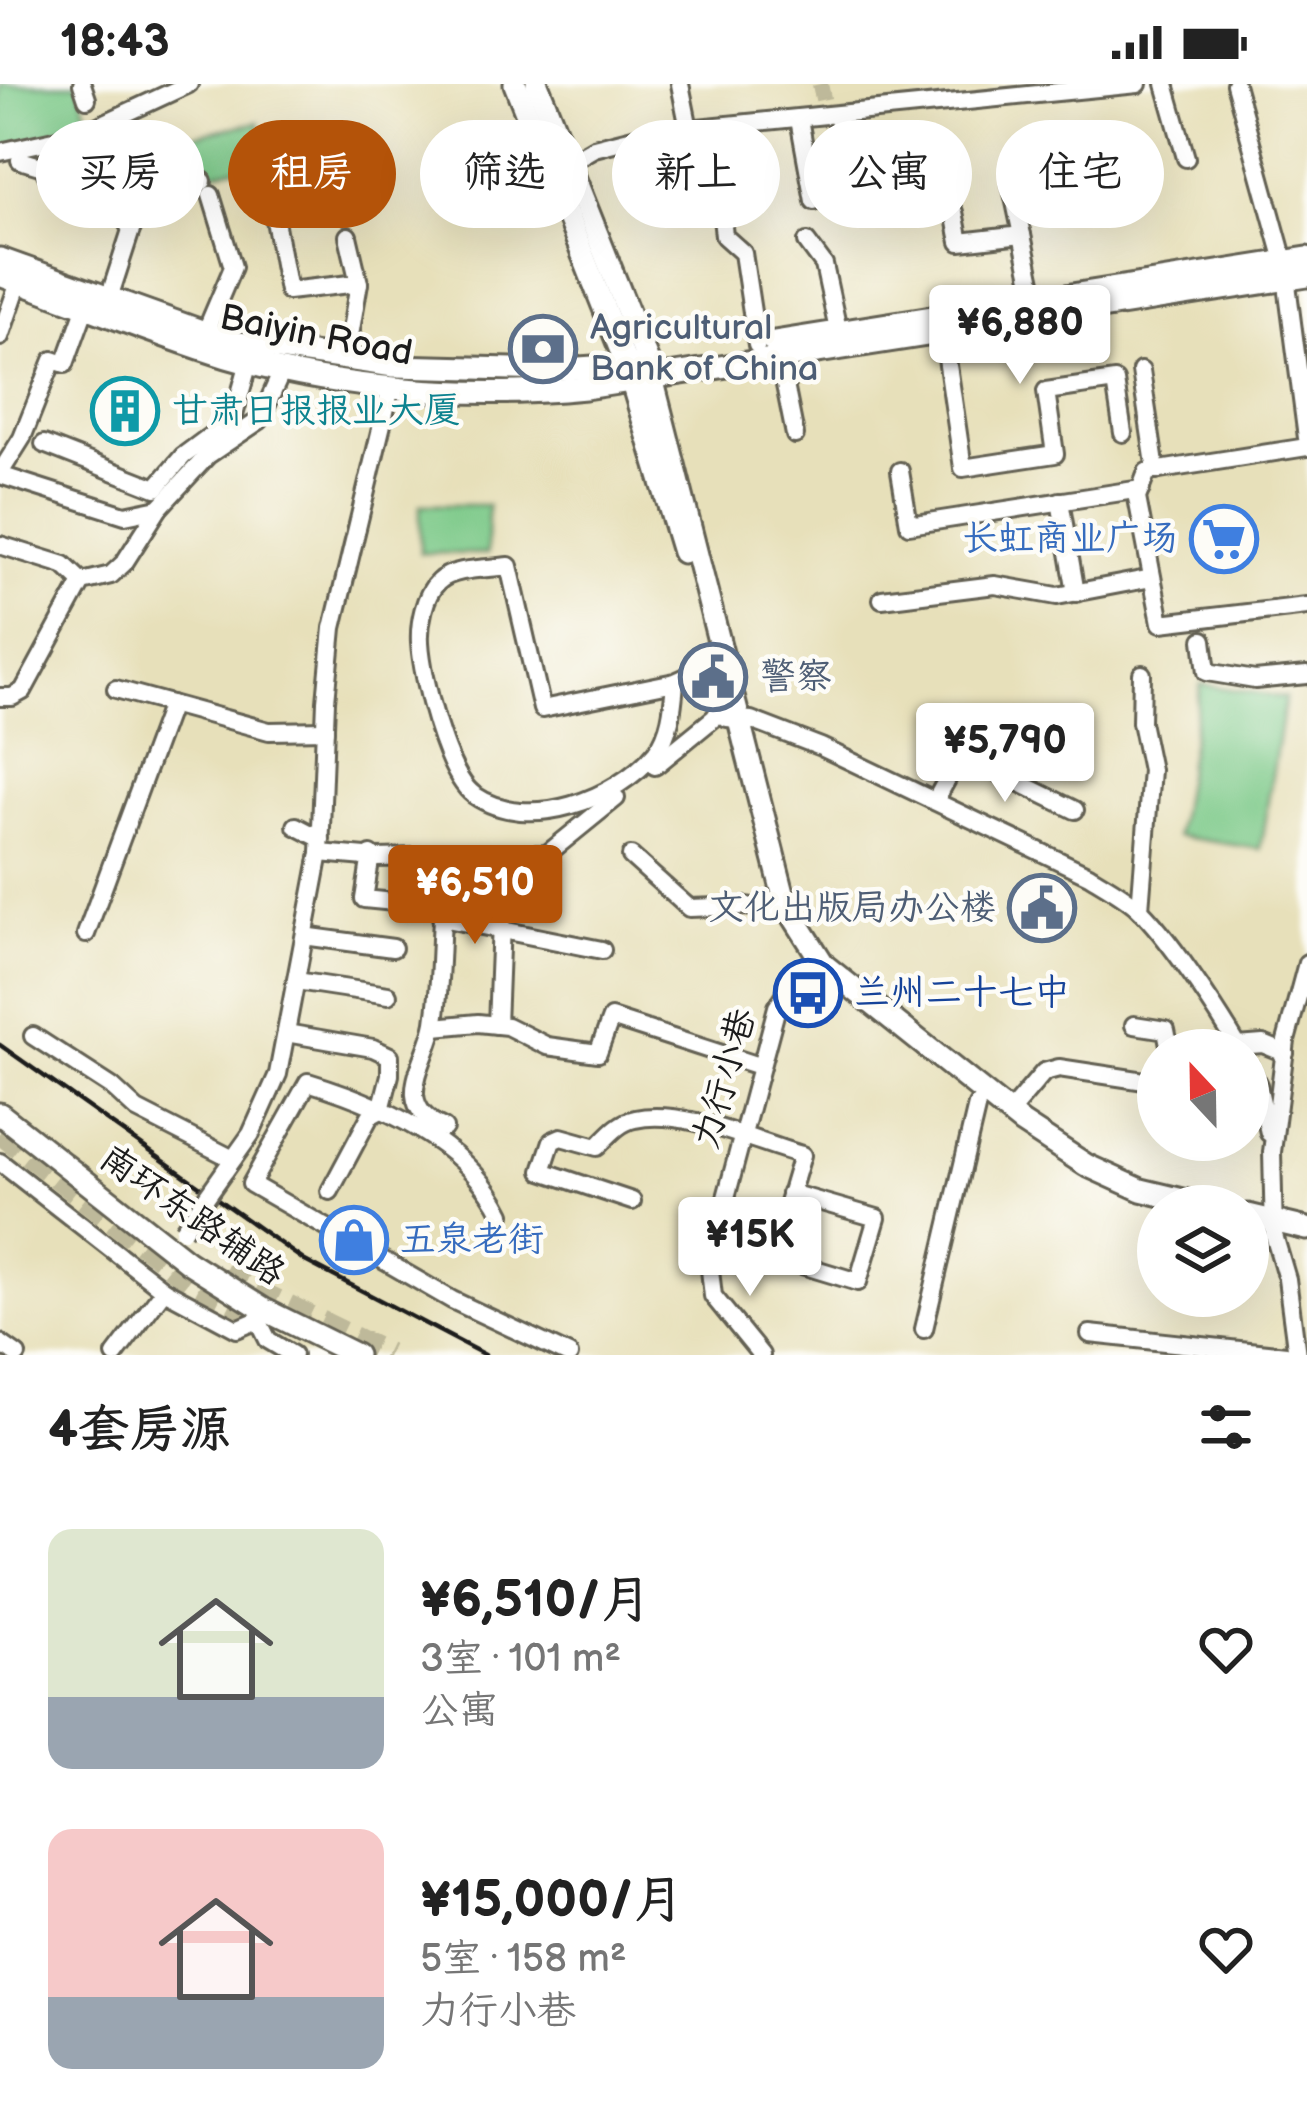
<!DOCTYPE html>
<html lang="zh">
<meta charset="utf-8">
<style>
:root{--surface:#fff;--page:#f6f6f6;--text:#222;--muted:#767676;--accent:#b45309}
body{margin:0;font-family:"Balsamiq Sans","LXGW WenKai TC",sans-serif;background:var(--page);color:var(--text);height:100vh;display:flex;flex-direction:column;font-size:45px;white-space:nowrap}
*{box-sizing:border-box;margin:0}
p{font-size:39px;color:var(--muted)}
.icon{flex:none;width:66px;height:66px;fill:none;stroke:currentColor;stroke-width:2;stroke-linecap:round;stroke-linejoin:round}
.map{position:relative;height:1271px;overflow:hidden}
.drawer{display:flex;flex-direction:column;background:var(--surface);flex:1}
.drawer>*{flex:none}
.hud{position:absolute;left:36px;top:36px;width:1236px;height:108px;display:flex;gap:24px}
.needle{width:78px;rotate:338deg}
.buttons{position:absolute;left:1137px;top:945px;display:grid;gap:24px}
.buttons a{display:grid;place-items:center;width:132px;height:132px;border-radius:50%;background:var(--surface);box-shadow:0 12px 48px #0002;font-size:60px}
.price{position:absolute;translate:-50% -102px;padding:0 27px;border-radius:12px;background:#fff;color:#222;font-size:39px;line-height:78px;filter:drop-shadow(0 3px 6px #0008)}
.price::after{content:'';position:absolute;left:50%;top:72px;width:36px;height:27px;margin-left:-18px;background:inherit;clip-path:polygon(0 0,100% 0,50% 100%)}
.price.active{background:var(--accent);color:#fff}
ul{padding:0;list-style:none}
li{display:flex;align-items:center;gap:36px;height:300px;padding:0 48px}
li span{display:grid;place-items:center;flex:none;width:336px;height:240px;border-radius:24px;color:#555}
li>.icon{margin-inline-start:auto}
span .icon{width:144px;height:144px;fill:#fffc;stroke-width:1}
li b{font-size:51px}
h2{display:flex;justify-content:space-between;align-items:center;height:144px;padding:0 48px;font-size:51px}
.pill{padding:0 42px;border-radius:54px;background:var(--surface);box-shadow:0 12px 48px #0002;font-size:42px;line-height:108px}
.pill.active{background:var(--accent);color:#fff}
.status{display:flex;justify-content:space-between;align-items:center;height:84px;padding:0 60px;background:var(--surface);direction:ltr}
.status svg{height:33px;fill:currentColor}
.map>svg:first-child{display:block}
.green{fill:#7bc988;stroke:#4c7252;stroke-width:3}
.lines{fill:none;stroke-linecap:round;stroke-linejoin:round}
.minor-tunnel{stroke:#beb99a;stroke-width:16;stroke-dasharray:16 8;stroke-linecap:butt}
.highway-tunnel{stroke:#beb99a;stroke-width:24;stroke-dasharray:24 12;stroke-linecap:butt}
.minor-casing{stroke:#636153;stroke-width:22}
.major-casing{stroke:#636153;stroke-width:27}
.minor{stroke:#fff;stroke-width:16}
.major{stroke:#fff;stroke-width:21}
.rail{stroke:#1c1c1c;stroke-width:4.5}
.minor-bridge-casing{stroke:#636153;stroke-width:22;stroke-linecap:butt}
.minor-bridge{stroke:#fff;stroke-width:16}
.labels{text-anchor:middle;dominant-baseline:central;stroke-width:9;stroke-linejoin:round;paint-order:stroke}
.service-label{font-size:36px;fill:#4e5e75;stroke:#fdfcf7;text-anchor:start}
.street-label{font-size:36px;fill:#1c1c1c;stroke:#fdfcf7}
.culture-label{font-size:36px;fill:#0d838f;stroke:#fdfcf7;text-anchor:start}
.shop-label{font-size:36px;fill:#366cbe;stroke:#fdfcf7;text-anchor:end}
.transit-label{font-size:36px;fill:#164399;stroke:#fdfcf7;text-anchor:start}
</style>
<div class="status"><b>18:43</b><svg viewBox="0 0 49 12"><path d="M0 12V9h3v3zM5 12V6h3v6zM10 12V3h3v9zM15 12V0h3v12zM26 1h20v11H26zM47 4h2v5h-2z"/></svg></div>
<div class="map">
<svg width="1307" height="1271" viewBox="0 0 1307 1271">
<rect width="100%" height="100%" fill="#fdfcf7"/>
<filter id="ink" filterUnits="userSpaceOnUse"><feTurbulence type="fractalNoise" baseFrequency=".00833" numOctaves="2"/><feDisplacementMap in="SourceGraphic" scale="24" xChannelSelector="R" yChannelSelector="G"/><feConvolveMatrix kernelMatrix="1 2 1 2 8 2 1 2 1" color-interpolation-filters="sRGB"/></filter>
<filter id="wash" filterUnits="userSpaceOnUse"><feTurbulence type="fractalNoise" baseFrequency=".004" numOctaves="4" result="noise"/><feDisplacementMap in="SourceGraphic" scale="48" xChannelSelector="R" yChannelSelector="G"/><feGaussianBlur stdDeviation="2.7" result="paint"/><feColorMatrix in="noise" values="0 0 0 0 0 0 0 0 0 0 0 0 0 0 0 0 0 1.4 0 .05"/><feComposite in="paint" operator="in"/></filter>
<g filter="url(#wash)">
<rect width="100%" height="100%" fill="#e7e0ba"/>
<g class="green">
<path d="M0,0H78L87,29L42,55L0,66Z"/>
<path d="M259,38L267,78L168,97L160,58Z"/>
<path d="M420,421H488L487,470L420,469Z"/>
<path d="M1201,600L1285,614L1260,765L1176,752Z"/>
</g>
</g>
<g filter="url(#ink)">
<g class="lines">
<path class="minor-tunnel" d="M820,0L825,24"/>
<g class="highway-tunnel">
<path d="M0,1048L197,1202L271,1239"/>
<path d="M223,1191L388,1271"/>
</g>
<g class="minor-casing">
<g id="minor">
<path d="M82,0L87,15"/>
<path d="M680,0L689,45"/>
<path d="M1165,0L1186,74"/>
<path d="M1235,0L1284,177L1307,354"/>
<path d="M837,31L849,84L934,64"/>
<path d="M799,35L814,117"/>
<path d="M712,43L724,152L743,169L757,261"/>
<path d="M81,50L123,131"/>
<path d="M0,68L81,50L189,0"/>
<path d="M20,76L43,83L57,111L123,131L131,146L109,214"/>
<path d="M561,83L594,64L657,48L1138,0"/>
<path d="M266,87L288,207L359,199"/>
<path d="M1011,99L1036,217"/>
<path d="M954,128L960,158L1022,151"/>
<path d="M131,146L138,132L203,97"/>
<path d="M807,158L824,181L838,246"/>
<path d="M943,247L963,384L1055,370L1046,307L1115,297L1123,349"/>
<path d="M205,249L233,183L211,111"/>
<path d="M0,253L19,198"/>
<path d="M779,271L795,351"/>
<path d="M346,275L359,199L348,152"/>
<path d="M1141,287L1156,387"/>
<path d="M44,360L156,404L183,372L233,335L249,278"/>
<path d="M1307,363L1147,388L1137,414L1161,539L1307,522"/>
<path d="M900,387L909,441L1141,405"/>
<path d="M0,389L22,354L53,276L65,280L86,222"/>
<path d="M0,391L125,431L159,424"/>
<path d="M1060,417L1076,509"/>
<path d="M0,461L64,481L82,498"/>
<path d="M882,515L995,501L1057,512L1152,494"/>
<path d="M1203,556L1207,588L1255,596L1307,591"/>
<path d="M675,598L542,625L509,482C489,485 453,483 438,498C424,511 419,540 420,558C422,594 446,691 474,711C529,749 617,715 656,668C671,649 673,622 675,598L717,579"/>
<path d="M116,605L269,647L325,646"/>
<path d="M0,613H12L23,607L82,498L111,491L124,479L159,424L208,371L260,336L283,285"/>
<path d="M727,634L751,636L821,663L1089,791C1105,801 1122,810 1136,822C1166,849 1219,929 1240,966"/>
<path d="M655,682L714,634L723,621"/>
<path d="M935,717L961,670L1075,726"/>
<path d="M296,742L321,755"/>
<path d="M320,769L377,774L547,770L616,714"/>
<path d="M371,771L364,815L435,822L442,834L602,866"/>
<path d="M631,772L689,824L747,822L774,828"/>
<path d="M1140,825L1151,686L1141,638L1142,590"/>
<path d="M442,834C440,869 440,904 435,938C429,976 388,1020 444,1044"/>
<path d="M86,850L171,620"/>
<path d="M311,853L393,864"/>
<path d="M303,898L388,911"/>
<path d="M497,941L503,787"/>
<path d="M1134,941L1166,946L1170,966"/>
<path d="M435,943L478,939L507,942L547,962L598,969L611,934L759,982"/>
<path d="M286,949L373,964L390,972V991L381,1026L370,1032L330,1107"/>
<path d="M33,952L112,1003L137,1026L233,1075"/>
<path d="M1238,962L1263,960L1285,969"/>
<path d="M1248,981L1258,1001L1269,1049"/>
<path d="M1009,1029L1044,988L1059,984L1158,999"/>
<path d="M0,1078L164,1206"/>
<path d="M224,1088L251,1050L278,990L320,769L326,617L333,544L391,303"/>
<path d="M632,1117L542,1087L552,1057L561,1053L597,1063C608,1052 619,1038 635,1035C683,1024 755,1058 802,1071L772,1172L858,1198L877,1134L790,1109"/>
<path d="M502,1130C467,1059 381,1020 308,998L251,1100L452,1216L569,1271"/>
<path d="M262,1226L258,1236L268,1256L293,1271"/>
<path d="M924,1245L977,1021"/>
<path d="M1090,1250L1286,1271"/>
<path d="M0,1259L17,1271"/>
<path d="M115,1271L164,1206L237,1245L258,1236"/>
<path d="M761,1271L713,1212L709,1177L777,923L790,903L819,873"/>
<path d="M1297,1271L1287,1195L1274,1151L1272,1068L1286,957L1307,879"/>
</g>
</g>
<g class="major-casing">
<g id="major">
<path d="M515,0L627,282L683,468"/>
<path d="M537,0L648,278L786,821L824,881L1022,1039L1086,1081L1141,1106L1208,1122"/>
<path d="M0,175L232,258L394,282L550,286L637,280"/>
<path d="M0,191C75,218 150,249 227,273C338,306 470,315 585,304L1307,192"/>
<path d="M774,258L1307,174"/>
<path d="M0,1030L188,1178L263,1225L356,1271"/>
<path d="M1248,1131L1307,1145"/>
</g>
</g>
<use href="#minor" class="minor"/>
<use href="#major" class="major"/>
<path class="rail" d="M0,961L305,1177L485,1271"/>
<g class="minor-bridge-casing">
<path id="minor-bridge" d="M183,1146L224,1088"/>
</g>
<use href="#minor-bridge" class="minor-bridge"/>
</g>
</g>
<defs>
<g id="bank-ring" transform="scale(3.45)"><circle r="9.5" fill="#fdfcf7" stroke="#5c6f8a" stroke-width="1.5"/><path d="M-6-4H6V4H-6ZM0-2.3a2.3 2.3 0 1 0 0 4.6a2.3 2.3 0 1 0 0-4.6Z" fill="#5c6f8a"/></g>
<g id="building-ring" transform="scale(3.45)"><circle r="9.5" fill="#fdfcf7" stroke="#0f9aa8" stroke-width="1.5"/><path d="M-4-6H4V6H1V3H-1V6H-4ZM-2.5-4.3h1.7v1.8h-1.7ZM.8-4.3h1.7v1.8H.8ZM-2.5-1h1.7V.8h-1.7ZM.8-1h1.7V.8H.8Z" fill="#0f9aa8"/></g>
<g id="supermarket-ring" transform="scale(3.45)"><circle r="9.5" fill="#fdfcf7" stroke="#3f7fe0" stroke-width="1.5"/><path d="M-6-5.5h2.5l.6 2H6L4.5 2H-2.5L-4.4-4H-6ZM-1.5 3.2a1.3 1.3 0 1 0 .1 0ZM3 3.2a1.3 1.3 0 1 0 .1 0Z" fill="#3f7fe0"/></g>
<g id="civic-ring" transform="scale(3.45)"><circle r="9.5" fill="#fdfcf7" stroke="#5c6f8a" stroke-width="1.5"/><path d="M-.6-6.5H3V-4.5H.6V-3L4-1V1h2V6H-6V1h2V-1L-.6-3ZM-1.2 2.5V6h2.4V2.5Z" fill="#5c6f8a"/></g>
<g id="bus-ring" transform="scale(3.45)"><circle r="9.5" fill="#fdfcf7" stroke="#1a4fb4" stroke-width="1.5"/><path d="M-5-6H5V4H4V6H2V4H-2V6H-4V4H-5ZM-3.5-4V0h7V-4ZM-3.5 1.2v1.5H-2V1.2ZM2 1.2v1.5H3.5V1.2Z" fill="#1a4fb4"/></g>
<g id="shop-ring" transform="scale(3.45)"><circle r="9.5" fill="#fdfcf7" stroke="#3f7fe0" stroke-width="1.5"/><path d="M-5-2.5h2.3a2.7 3.5 0 0 1 5.4 0H5L5.5 6h-11ZM-1.5-2.5h3a1.5 2.3 0 0 0-3 0Z" fill="#3f7fe0"/></g>
</defs>
<g fill-rule="evenodd">
<use href="#bank-ring" x="543" y="265"/>
<use href="#building-ring" x="125" y="327"/>
<use href="#supermarket-ring" x="1224" y="455"/>
<use href="#civic-ring" x="713" y="593"/>
<use href="#civic-ring" x="1042" y="824"/>
<use href="#bus-ring" x="808" y="909"/>
<use href="#shop-ring" x="354" y="1156"/>
</g>
<g class="labels">
<g class="service-label">
<text x="590" y="244">Agricultural<tspan x="590" dy="41">Bank of China</tspan></text>
<text x="760" y="593">警察</text>
<text x="996" y="824" text-anchor="end">文化出版局办公楼</text>
</g>
<g class="street-label">
<text transform="translate(316 252) rotate(11)">Baiyin Road</text>
<text transform="translate(725 995) rotate(-74)">力行小巷</text>
<text transform="translate(192 1132) rotate(35)">南环东路辅路</text>
</g>
<g class="culture-label">
<text x="172" y="327">甘肃日报报业大厦</text>
</g>
<g class="shop-label">
<text x="1178" y="455">长虹商业广场</text>
<text x="400" y="1156" text-anchor="start">五泉老街</text>
</g>
<g class="transit-label">
<text x="854" y="909">兰州二十七中</text>
</g>
</g>
</svg>
<div class="buttons">
<a><svg class="needle" viewBox="-14 -14 28 28"><path d="M0-13l5 13h-10z" fill="#e53935"/><path d="M0 13l5-13h-10z" fill="#767676"/></svg></a>
<a><svg class="icon" aria-label="layers" viewBox="0 0 24 24"><path d="M12 4l9 5-9 5-9-5zM3 14l9 5 9-5"/></svg></a>
</div>
<b class="price" style="left:1020px;top:303px">¥6,880</b>
<b class="price" style="left:1005px;top:721px">¥5,790</b>
<b class="price active" style="left:475px;top:863px">¥6,510</b>
<b class="price" style="left:750px;top:1215px">¥15K</b>
<div class="hud">
<a class="pill">买房</a>
<a class="pill active">租房</a>
<a class="pill">筛选</a>
<a class="pill">新上</a>
<a class="pill">公寓</a>
<a class="pill">住宅</a>
</div>
</div>
<section class="drawer">
<h2>4套房源<svg class="icon" aria-label="filters" viewBox="0 0 24 24"><path d="M4 7h16M4 17h16"/><circle cx="9" cy="7" r="2"/><circle cx="15" cy="17" r="2"/></svg></h2>
<ul>
<li><span style="background:linear-gradient(#dfe7d0 70%,#9aa5b1 0)"><svg class="icon" aria-label="home" viewBox="0 0 24 24"><path d="M3 11l9-7 9 7M6 9v11h12V9"/></svg></span><div><b>¥6,510/月</b><p>3室 · 101 m²</p><p>公寓</p></div><svg class="icon" aria-label="heart" viewBox="0 0 24 24"><path d="M12 20l-8-8c-3-5 5-10 8-4 3-6 11-1 8 4z"/></svg></li>
<li><span style="background:linear-gradient(#f6c9c9 70%,#9aa5b1 0)"><svg class="icon" aria-label="home" viewBox="0 0 24 24"><path d="M3 11l9-7 9 7M6 9v11h12V9"/></svg></span><div><b>¥15,000/月</b><p>5室 · 158 m²</p><p>力行小巷</p></div><svg class="icon" aria-label="heart" viewBox="0 0 24 24"><path d="M12 20l-8-8c-3-5 5-10 8-4 3-6 11-1 8 4z"/></svg></li>
</ul>
</section>
